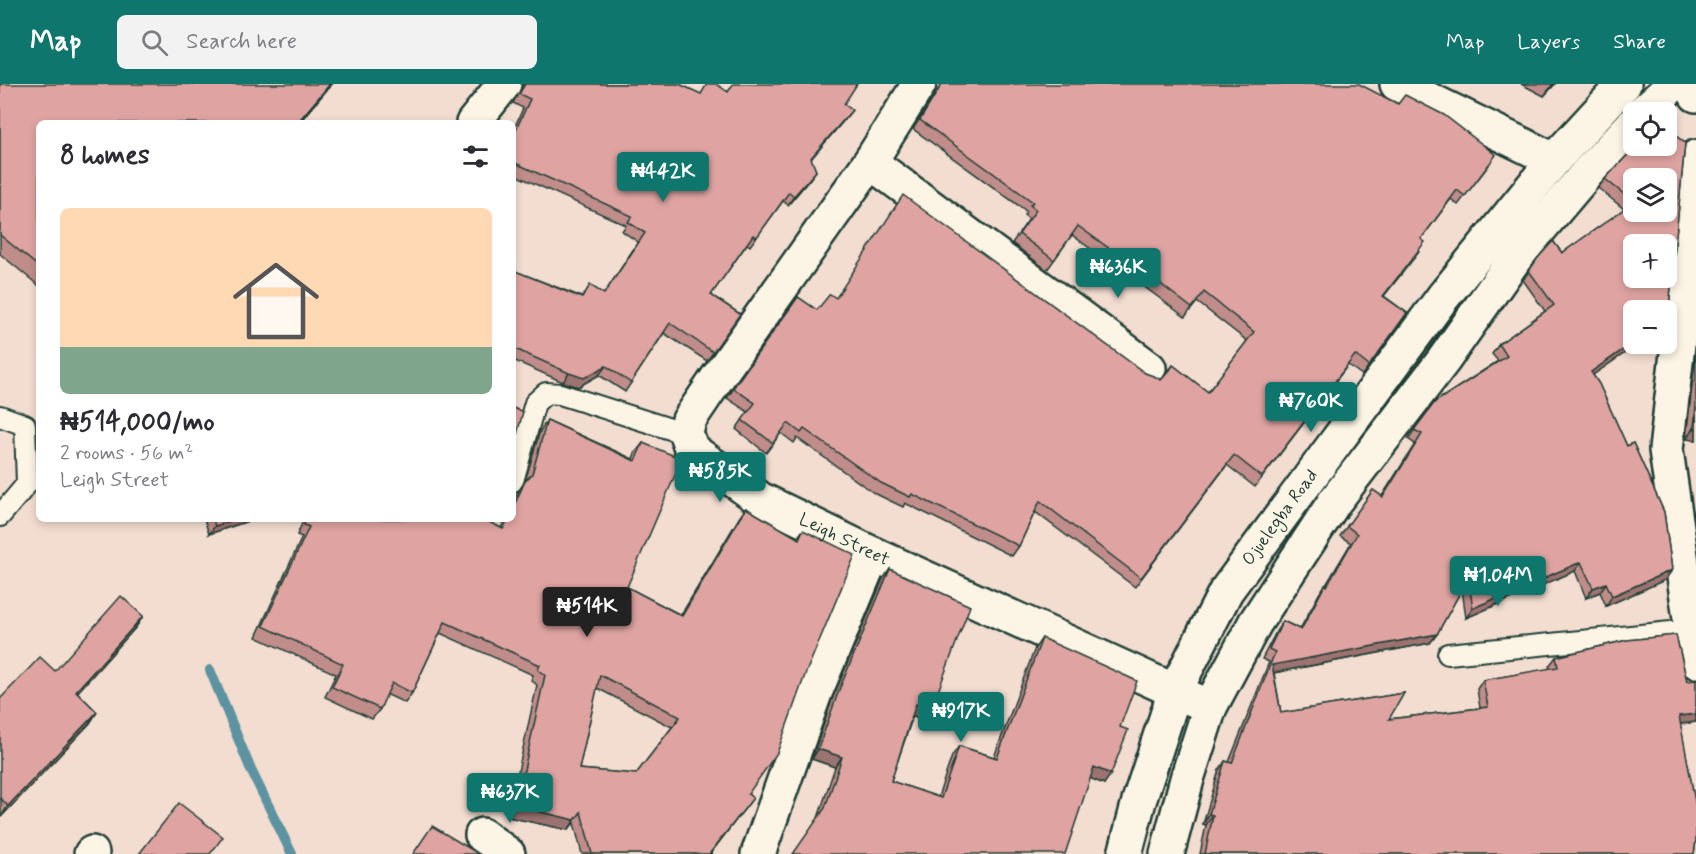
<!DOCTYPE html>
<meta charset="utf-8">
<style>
:root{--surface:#fff;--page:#f2f2f3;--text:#2b2b33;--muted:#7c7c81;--line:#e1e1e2;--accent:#0f766e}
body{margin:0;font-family:Mynerve,sans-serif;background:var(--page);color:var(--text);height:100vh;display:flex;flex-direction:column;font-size:22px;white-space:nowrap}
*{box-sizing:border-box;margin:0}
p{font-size:20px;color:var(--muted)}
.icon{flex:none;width:33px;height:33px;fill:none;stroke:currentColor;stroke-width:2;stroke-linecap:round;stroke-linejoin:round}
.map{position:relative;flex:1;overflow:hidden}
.details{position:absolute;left:36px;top:36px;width:480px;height:402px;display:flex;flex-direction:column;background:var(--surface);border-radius:9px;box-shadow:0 3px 9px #0003}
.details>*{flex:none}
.fabs{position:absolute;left:1623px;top:18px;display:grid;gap:12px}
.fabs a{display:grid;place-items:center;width:54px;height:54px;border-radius:9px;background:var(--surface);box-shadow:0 3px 9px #0003;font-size:30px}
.price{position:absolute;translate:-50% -51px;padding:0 14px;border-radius:6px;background:var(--accent);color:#fff;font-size:20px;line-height:39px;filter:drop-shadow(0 2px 3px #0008)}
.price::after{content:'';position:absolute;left:50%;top:36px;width:18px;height:14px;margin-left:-9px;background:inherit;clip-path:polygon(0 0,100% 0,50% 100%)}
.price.current{background:#222;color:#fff}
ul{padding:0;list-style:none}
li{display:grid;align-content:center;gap:12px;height:318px;padding:0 24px}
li+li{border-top:2px solid var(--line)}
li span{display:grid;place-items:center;height:186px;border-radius:9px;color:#555}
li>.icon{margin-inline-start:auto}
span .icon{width:108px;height:108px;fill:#fffc;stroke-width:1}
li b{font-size:26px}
h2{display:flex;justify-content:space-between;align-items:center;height:72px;padding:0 24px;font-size:26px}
header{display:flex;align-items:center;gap:36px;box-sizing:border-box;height:84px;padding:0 30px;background:var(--accent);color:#fff}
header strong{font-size:28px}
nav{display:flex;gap:33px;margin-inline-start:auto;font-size:21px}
.search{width:420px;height:54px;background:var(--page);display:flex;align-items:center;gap:15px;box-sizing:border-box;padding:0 21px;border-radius:9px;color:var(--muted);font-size:22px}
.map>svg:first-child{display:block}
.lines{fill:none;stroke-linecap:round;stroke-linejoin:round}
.stream{stroke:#5d93a1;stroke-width:10}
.service-casing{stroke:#1f3d34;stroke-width:24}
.minor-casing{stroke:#1f3d34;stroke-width:38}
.secondary-casing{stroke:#1f3d34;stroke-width:38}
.service{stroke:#fcf5e5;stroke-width:20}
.minor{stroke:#fcf5e5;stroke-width:33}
.secondary{stroke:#fcf5e5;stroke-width:33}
.wall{fill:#c08d8a;stroke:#1f3d34;stroke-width:1.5;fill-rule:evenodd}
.shaded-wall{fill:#9c7371;stroke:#1f3d34;stroke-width:1.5}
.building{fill:#dfa4a1;stroke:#1f3d34;stroke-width:1.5;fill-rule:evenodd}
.labels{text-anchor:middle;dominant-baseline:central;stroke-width:4.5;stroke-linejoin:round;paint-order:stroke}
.street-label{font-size:18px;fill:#1f3d34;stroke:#fcf5e5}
</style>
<header>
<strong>Map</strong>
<div class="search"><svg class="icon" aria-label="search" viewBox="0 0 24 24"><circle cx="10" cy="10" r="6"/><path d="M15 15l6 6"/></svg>Search here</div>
<nav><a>Map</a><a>Layers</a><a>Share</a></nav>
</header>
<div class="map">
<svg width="1696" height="770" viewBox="0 0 1696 770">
<rect width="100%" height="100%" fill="#f3ddd1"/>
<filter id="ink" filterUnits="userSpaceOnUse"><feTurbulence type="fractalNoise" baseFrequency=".0167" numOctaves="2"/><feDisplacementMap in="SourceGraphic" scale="12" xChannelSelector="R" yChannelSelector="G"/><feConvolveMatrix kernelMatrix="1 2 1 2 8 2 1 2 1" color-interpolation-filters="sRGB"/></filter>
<g filter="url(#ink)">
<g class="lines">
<path class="stream" d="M210,586L251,686L292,770"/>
<g class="service-casing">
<g id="service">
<path d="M0,332L25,341L27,400L0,432"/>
<path d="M513,397L535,319L546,309L560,310L686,350"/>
<path d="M1448,570L1691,546"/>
</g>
</g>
<g class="minor-casing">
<g id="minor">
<path id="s1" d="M919,0L870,78L718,293L689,336L686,350L692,366L760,415L873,470L1210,623"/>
<path d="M1397,0L1554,76"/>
<path d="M1691,0L1696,11"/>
<path d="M473,39L504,0"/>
<path d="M1696,73L1694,86L1685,199L1666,366L1696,577"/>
<path d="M870,78L1149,284"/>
<path d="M482,751L508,770"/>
<path d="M91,770L92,769"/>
<path d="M758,770L815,609L873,470"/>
</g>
</g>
<g class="secondary-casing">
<g id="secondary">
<path d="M1643,28L1674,0"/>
<path id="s2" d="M1125,770L1139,717L1175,607L1226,507L1443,213L1554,76L1624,0"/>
<path d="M1167,770L1187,695L1210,623L1255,539L1335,417L1443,277L1516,173L1587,89L1634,39"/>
</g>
</g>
<use href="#service" class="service"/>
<use href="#minor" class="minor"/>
<use href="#secondary" class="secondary"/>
</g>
<g class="wall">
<path d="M0,0L39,39V202L0,170Z"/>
<path d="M522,0H679L700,10L727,7L844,20L845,35L811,75L816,87L809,96L788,121L783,117L750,162L747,160L711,211L740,230L707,277L664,249L625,308L599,291L578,303L563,298L513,276V186L582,213L604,210L638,158L622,147L626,141L513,90V47L523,24L513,19L522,3Z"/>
<path d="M942,0L1489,81L1458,121L1451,115L1421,155L1419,168L1384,212L1407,229L1362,291L1348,281L1255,403L1227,381L1135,503L1035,428L1019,462L1012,472L905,419L903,423L874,409L797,354L794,359L781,349L766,369L736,345L748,328L727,314L798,213L817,226L836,214L1145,289L1161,296L1173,281L1208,308L1247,257L1197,218L1185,233L1139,199L1138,200L1072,151L1047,186L1012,159L1029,135L1024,131L1026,127L913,45Z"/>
<path d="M1521,0H1555L1544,12Z"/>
<path d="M1666,44L1685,59L1668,234L1666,236V226H1634V260H1638L1593,291L1599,300L1627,362L1633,359L1664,428L1672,486L1665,496L1606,522L1600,508L1586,514L1575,487L1466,534L1462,505L1437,550L1430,559L1274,589L1281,629L1404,609L1389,635L1480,624L1477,605L1483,596L1550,585L1549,582L1556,573L1627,556L1676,551L1687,597L1696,596V638L1680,640L1696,723V756L1694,770H1200L1206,741L1203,740L1219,686L1225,677L1229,678L1269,578L1262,575L1277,546L1283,537L1300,545L1319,510L1325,501H1326L1351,459L1340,452L1373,406L1382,412L1415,360L1408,355L1435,318L1498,277L1492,270L1499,260L1545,227L1523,196L1537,175L1553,157L1562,169L1624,125L1598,104L1605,95L1636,62H1666ZM1634,94H1666V128H1634ZM1634,160H1666V194H1634Z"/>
<path d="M1696,268V356L1686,355Z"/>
<path d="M547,336L633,375L635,369L643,359L627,503L681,531L739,434L746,424L797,454L803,446L748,710L753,714L711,769L712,770H582L574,739L568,746L508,733L537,601L531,596L533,591L440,549L412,609L405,619L386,610L380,625L372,635L325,613L336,590L256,553L302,453L297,451L304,435H483L501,444L505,435H513V418L518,408L525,397L540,347ZM597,604L672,643L636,690L579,685Z"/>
<path d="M204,435H254L209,450Z"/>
<path d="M890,485L931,626L924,636L913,632L891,697L938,713L952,672L959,662L994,673L1035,564L1042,554L1120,643L1104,700L1090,694L818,734L835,683L812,675L832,616L883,495Z"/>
<path d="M143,532L136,543L77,608L97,628L90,639L1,733L0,615L55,587Z"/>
</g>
<g class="shaded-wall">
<path d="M330,0H332L299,39H297Z"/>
<path d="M1553,0H1555L1544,12Z"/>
<path d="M852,26L845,35L804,83L811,74Z"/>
<path d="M816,87L809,96L788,121L794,112Z"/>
<path d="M1634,258V260H1638L1584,297L1591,288Z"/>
<path d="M606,282L599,291L578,303L563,298L569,289Z"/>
<path d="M1694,344L1696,345V356L1686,355Z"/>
<path d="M235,435H254L209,450L215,442Z"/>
<path d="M1581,478L1575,487L1466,534L1473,524Z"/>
<path d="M1672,486L1665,496L1606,522L1612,512Z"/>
<path d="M1606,499L1600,508L1586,514L1593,504Z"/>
<path d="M143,532L136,543L69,618L76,607Z"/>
<path d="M1437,550L1430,559L1267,590L1272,581Z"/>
<path d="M916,620L931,626L924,636L909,630Z"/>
<path d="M97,628L90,639L1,733L8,722Z"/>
<path d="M1696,630V638L1672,641L1679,632Z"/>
<path d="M818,665L842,673L835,683L812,675Z"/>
<path d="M1094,683L1111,690L1104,700L1087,693Z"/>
<path d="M516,722L575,736L568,746L508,733Z"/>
<path d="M1209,730L1213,731L1206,741L1203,740Z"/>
</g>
<g class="building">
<path d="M0,0H330L297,39H39V183L0,151Z"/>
<path d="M525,0H679L701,10L707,0H716L728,8L733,0H857L844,20L852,26L811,74L816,87L794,112L789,108L757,153L753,151L711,211L740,230L713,268L670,239L631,299L606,282L584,294L569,289L513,264V186L582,214L590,201L604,210L645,149L628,138L632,132L513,78V52L530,15L519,10Z"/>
<path d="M942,0H1359L1398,20L1405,11L1444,31L1496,71L1465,112L1457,106L1421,155L1425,158L1383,212L1407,229L1369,282L1355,271L1262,393L1234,371L1141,494L1040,417L1019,462L912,410L910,413L881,399L804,345L801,349L788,339L773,359L742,336L755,319L733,304L798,213L817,226L830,210L836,214L903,111L1145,289L1156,293L1161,296L1170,286L1173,281L1208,308L1254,248L1204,208L1192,224L1146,189L1145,190L1078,142L1054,176L1019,150L1036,126L1030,121L1033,118L920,36Z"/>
<path d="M1666,44L1685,59L1668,234L1666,235V226H1634V258L1591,288L1599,300L1627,362L1633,359L1664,428L1672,486L1612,512L1606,499L1593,504L1581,478L1473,524L1468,494L1437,550L1272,581L1281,629L1404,609L1389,635L1488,623L1483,596L1558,583L1556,573L1627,556L1676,551L1687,597L1696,596V630L1679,632L1696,723V756L1694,770H1205L1213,731L1209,730L1225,677L1232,679L1275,568L1269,565L1283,537L1301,546L1325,501L1327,502L1357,450L1347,442L1373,406L1383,413L1422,350L1414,346L1435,318L1507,272L1499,260L1554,221L1529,187L1537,175L1553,157L1562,169L1634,118V128H1666V94H1634V118L1605,95L1636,62H1666ZM1634,160H1666V194H1634Z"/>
<path d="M1696,323V345L1694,344Z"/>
<path d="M513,324L523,328L513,365Z"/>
<path d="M547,336L635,377L643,359L682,375L627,503L682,532L746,424L799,455L803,446L855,471L805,591L777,669L748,710L753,714L710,769L712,770H592L581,728L575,736L516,722L545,591L538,586L540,581L445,538L412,609L392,599L380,625L332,603L343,580L263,542L309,443L304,441L306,435H483L503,445L508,435H513V424L525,397L532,390ZM600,591L680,633L636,690L579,685Z"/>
<path d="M213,435H235L215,442Z"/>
<path d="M890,485L970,522L931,626L916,620L891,697L941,714L959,662L997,674L1042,554L1137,597L1120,643L1128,646L1111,690L1094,683L1065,770H793L825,724L842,673L818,665L839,606Z"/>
<path d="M121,512L143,532L76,607L97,628L8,722L0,714V615L40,573L55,587Z"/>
<path d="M179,719L223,753L210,770H139Z"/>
<path d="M432,742L479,770H413Z"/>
</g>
</g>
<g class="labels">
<g class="street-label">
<text stroke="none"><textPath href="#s2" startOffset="374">Ojuelegba Road</textPath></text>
<text stroke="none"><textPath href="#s1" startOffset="616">Leigh Street</textPath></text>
</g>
</g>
</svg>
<div class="fabs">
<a><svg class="icon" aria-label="locate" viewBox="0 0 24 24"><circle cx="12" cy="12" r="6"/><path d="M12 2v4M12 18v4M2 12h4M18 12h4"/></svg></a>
<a><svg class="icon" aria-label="layers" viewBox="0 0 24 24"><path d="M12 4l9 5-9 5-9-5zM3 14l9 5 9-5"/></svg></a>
<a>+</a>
<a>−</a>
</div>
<b class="price" style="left:663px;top:119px">₦442K</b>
<b class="price" style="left:1118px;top:215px">₦636K</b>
<b class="price" style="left:1311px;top:349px">₦760K</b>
<b class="price" style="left:720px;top:419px">₦585K</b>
<b class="price" style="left:1498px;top:523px">₦1.04M</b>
<b class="price current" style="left:587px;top:554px">₦514K</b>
<b class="price" style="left:961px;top:659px">₦917K</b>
<b class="price" style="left:510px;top:740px">₦637K</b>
<section class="details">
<h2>8 homes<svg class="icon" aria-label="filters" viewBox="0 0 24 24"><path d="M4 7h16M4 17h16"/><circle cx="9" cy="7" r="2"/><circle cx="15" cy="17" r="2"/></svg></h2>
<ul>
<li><span style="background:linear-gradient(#ffd9b3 75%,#7fa58c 0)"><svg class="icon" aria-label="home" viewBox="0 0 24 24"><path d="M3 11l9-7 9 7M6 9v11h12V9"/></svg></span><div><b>₦514,000/mo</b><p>2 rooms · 56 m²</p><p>Leigh Street</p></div></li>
</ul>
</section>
</div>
